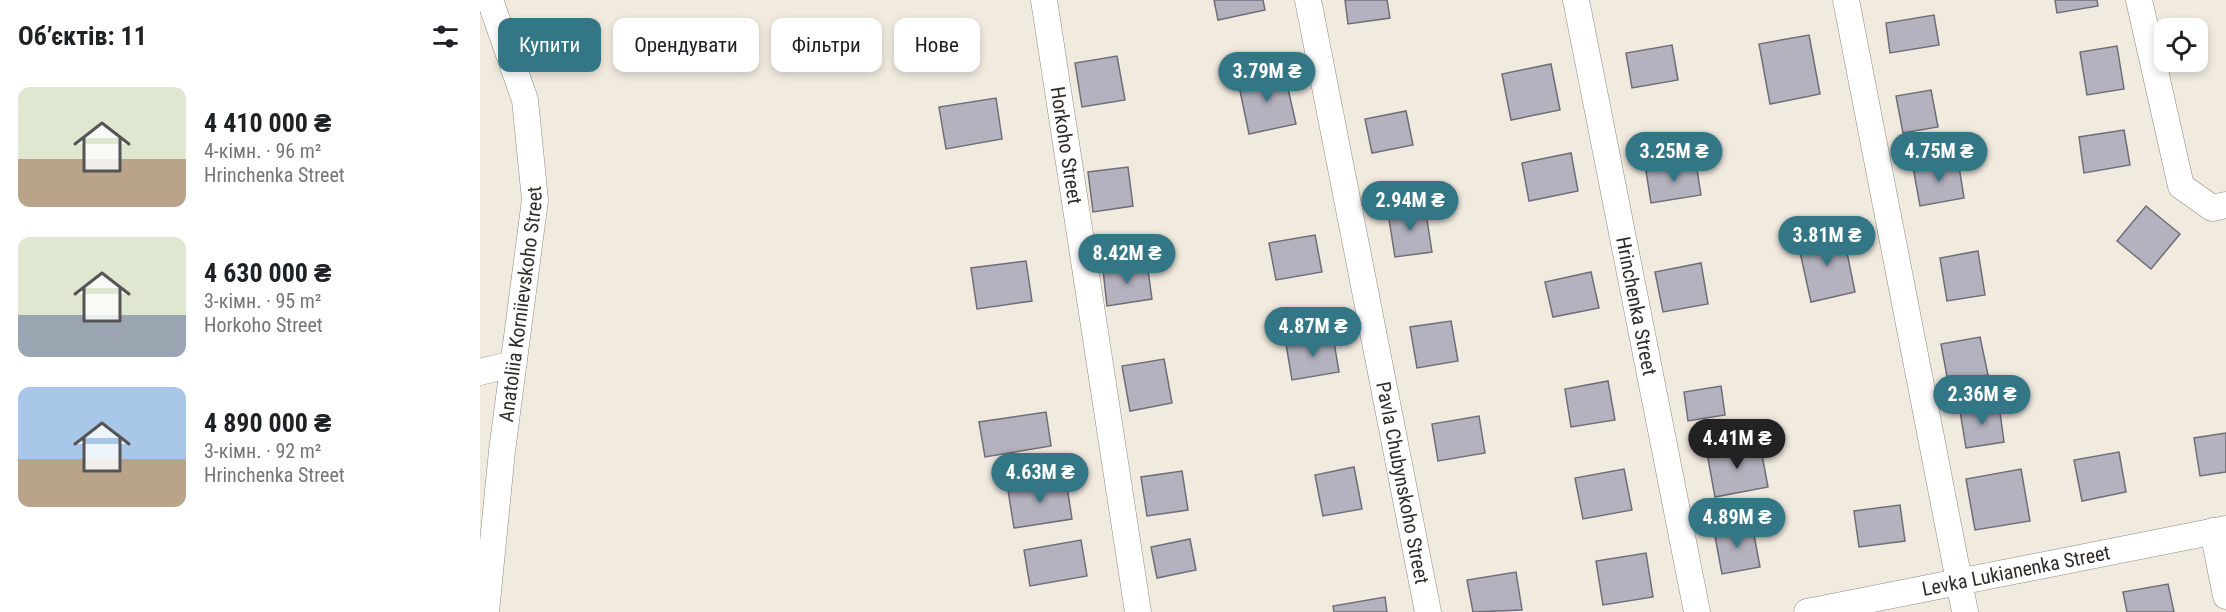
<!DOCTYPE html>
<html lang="uk">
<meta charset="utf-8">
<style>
:root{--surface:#fff;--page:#f6f6f6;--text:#202124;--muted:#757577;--accent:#337787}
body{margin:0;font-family:"Roboto Condensed",sans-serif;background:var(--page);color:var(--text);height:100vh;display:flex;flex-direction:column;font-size:22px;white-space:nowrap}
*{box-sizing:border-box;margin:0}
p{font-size:20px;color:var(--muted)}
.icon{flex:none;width:33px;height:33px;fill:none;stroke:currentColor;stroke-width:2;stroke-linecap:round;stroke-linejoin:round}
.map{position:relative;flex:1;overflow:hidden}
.drawer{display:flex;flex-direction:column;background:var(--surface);width:480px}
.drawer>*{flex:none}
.top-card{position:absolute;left:18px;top:18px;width:570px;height:54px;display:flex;gap:12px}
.buttons{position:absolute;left:1674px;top:18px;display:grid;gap:12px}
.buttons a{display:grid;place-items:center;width:54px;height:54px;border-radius:12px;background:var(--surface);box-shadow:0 3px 9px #0003;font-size:30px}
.price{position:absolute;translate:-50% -51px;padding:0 14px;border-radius:21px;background:var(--accent);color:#fff;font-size:20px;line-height:39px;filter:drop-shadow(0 2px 3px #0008)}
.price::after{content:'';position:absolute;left:50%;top:36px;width:18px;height:14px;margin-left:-9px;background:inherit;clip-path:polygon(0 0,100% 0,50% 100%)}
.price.selected{background:#222;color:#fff}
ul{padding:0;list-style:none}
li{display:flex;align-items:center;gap:18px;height:150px;padding:0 18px}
li span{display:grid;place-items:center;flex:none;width:168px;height:120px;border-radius:12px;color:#555}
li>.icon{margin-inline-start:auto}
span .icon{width:72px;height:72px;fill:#fffc;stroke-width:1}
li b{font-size:26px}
h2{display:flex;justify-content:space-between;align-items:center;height:72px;padding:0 18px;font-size:26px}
.tag{padding:0 21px;border-radius:12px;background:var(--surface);box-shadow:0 3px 9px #0003;font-size:21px;line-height:54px}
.tag.selected{background:var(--accent);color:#fff}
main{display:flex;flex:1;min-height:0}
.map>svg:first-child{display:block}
.building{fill:#b4b2be;stroke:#6f6d78;stroke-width:1.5}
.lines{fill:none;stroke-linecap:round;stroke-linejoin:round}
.street-casing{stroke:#90897f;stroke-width:27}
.street{stroke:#fff;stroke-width:26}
.labels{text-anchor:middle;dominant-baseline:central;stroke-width:5;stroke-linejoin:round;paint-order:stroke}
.street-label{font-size:20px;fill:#302d29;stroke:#fef8ec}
</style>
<main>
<section class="drawer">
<h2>Об’єктів: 11<svg class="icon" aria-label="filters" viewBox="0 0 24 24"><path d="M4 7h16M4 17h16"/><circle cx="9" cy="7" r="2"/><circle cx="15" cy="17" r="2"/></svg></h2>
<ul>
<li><span style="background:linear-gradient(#dfe7d0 60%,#b9a48a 0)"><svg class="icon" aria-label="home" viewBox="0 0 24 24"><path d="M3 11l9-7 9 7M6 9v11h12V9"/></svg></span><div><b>4 410 000 ₴</b><p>4-кімн. · 96 m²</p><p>Hrinchenka Street</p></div></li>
<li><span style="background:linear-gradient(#dfe7d0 65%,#9aa5b1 0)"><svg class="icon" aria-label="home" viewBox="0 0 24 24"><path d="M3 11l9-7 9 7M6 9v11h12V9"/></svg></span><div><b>4 630 000 ₴</b><p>3-кімн. · 95 m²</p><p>Horkoho Street</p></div></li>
<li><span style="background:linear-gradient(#a9c7e8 60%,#b9a48a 0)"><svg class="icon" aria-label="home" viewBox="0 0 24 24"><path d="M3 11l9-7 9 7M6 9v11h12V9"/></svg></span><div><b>4 890 000 ₴</b><p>3-кімн. · 92 m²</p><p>Hrinchenka Street</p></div></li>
</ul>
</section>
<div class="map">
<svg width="1746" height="612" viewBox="0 0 1746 612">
<rect width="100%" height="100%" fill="#f1eadf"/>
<g class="building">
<path d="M734,0H783L785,10L738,20Z"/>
<path d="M865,0H907L910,18L868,24Z"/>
<path d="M1575,0H1617L1618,6L1577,13Z"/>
<path d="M1454,15L1459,45L1410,53L1406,23Z"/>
<path d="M1329,35L1340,94L1290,104L1279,44Z"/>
<path d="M1192,45L1198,80L1152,88L1146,53Z"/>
<path d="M1637,46L1644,89L1607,95L1600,52Z"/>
<path d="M637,56L645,100L602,107L595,63Z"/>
<path d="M1071,64L1080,110L1031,120L1022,74Z"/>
<path d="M804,71L816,124L769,134L758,81Z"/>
<path d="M1451,90L1458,127L1423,133L1416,96Z"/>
<path d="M516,98L522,139L466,149L459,107Z"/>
<path d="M926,111L933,145L892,153L885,119Z"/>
<path d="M1644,130L1650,165L1604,173L1599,137Z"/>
<path d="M1091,153L1098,191L1049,201L1042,163Z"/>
<path d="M1478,160L1484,198L1440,206L1433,167Z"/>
<path d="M1216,163L1221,195L1171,203L1166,171Z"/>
<path d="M648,167L653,206L613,212L608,172Z"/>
<path d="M1666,206L1700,234L1671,269L1637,241Z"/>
<path d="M945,207L952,252L915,257L908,213Z"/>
<path d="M1363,233L1375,292L1331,302L1318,243Z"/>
<path d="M835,235L842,272L796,280L789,243Z"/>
<path d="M1498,251L1505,295L1467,301L1460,258Z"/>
<path d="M546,261L552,301L497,309L491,268Z"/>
<path d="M667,263L672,299L627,306L623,270Z"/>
<path d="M1221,263L1228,304L1183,312L1175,272Z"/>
<path d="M1111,272L1119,308L1073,317L1065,282Z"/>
<path d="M971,321L978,361L937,368L930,327Z"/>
<path d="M853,336L859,372L812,380L806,344Z"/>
<path d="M1500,337L1508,375L1468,382L1461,344Z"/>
<path d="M684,359L692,403L650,411L642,366Z"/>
<path d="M1128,381L1135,420L1091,427L1085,389Z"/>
<path d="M1241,386L1245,415L1208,421L1204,392Z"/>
<path d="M1519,405L1524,442L1486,448L1480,411Z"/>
<path d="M566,412L571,446L505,457L499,422Z"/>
<path d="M999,416L1005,453L958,461L952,424Z"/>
<path d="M1746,433V472L1720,476L1714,438Z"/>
<path d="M1280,444L1288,487L1235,497L1227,453Z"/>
<path d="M1639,452L1646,492L1602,501L1594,460Z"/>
<path d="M874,467L882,509L843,516L835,475Z"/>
<path d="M1144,469L1152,510L1103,519L1095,478Z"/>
<path d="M1541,469L1550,521L1495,530L1486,479Z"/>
<path d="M702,471L708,510L667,516L661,477Z"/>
<path d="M586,480L592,519L534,528L528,490Z"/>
<path d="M1420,505L1425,541L1379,547L1374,511Z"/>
<path d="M1272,524L1280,567L1242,574L1234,531Z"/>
<path d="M710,539L716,570L677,578L671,547Z"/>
<path d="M601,540L607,576L550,586L544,550Z"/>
<path d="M1166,553L1173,597L1123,605L1116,561Z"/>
<path d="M1036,572L1042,610L993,612L987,580Z"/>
<path d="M1688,584L1694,612H1647L1643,592Z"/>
<path d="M905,597L907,612H854L853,606Z"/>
</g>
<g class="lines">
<g class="street-casing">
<g id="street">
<path id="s1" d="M564,0L658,612"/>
<path id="s2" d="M828,0L948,612"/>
<path id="s3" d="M1096,0L1217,612"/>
<path d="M1366,0L1485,612"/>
<path d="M1659,0L1701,186L1732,208L1746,205"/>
<path d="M0,372L33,364"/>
<path d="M1733,531L1746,596"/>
<path id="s4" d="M6,612L22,451L55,200L45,100L10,0"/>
<path id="s5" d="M1327,612L1746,529"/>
</g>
</g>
<use href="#street" class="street"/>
</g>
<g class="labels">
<g class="street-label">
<text stroke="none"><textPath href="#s1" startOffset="147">Horkoho Street</textPath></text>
<text stroke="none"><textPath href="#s4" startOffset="310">Anatoliia Korniievskoho Street</textPath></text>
<text stroke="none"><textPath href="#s3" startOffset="312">Hrinchenka Street</textPath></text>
<text stroke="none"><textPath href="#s2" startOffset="492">Pavla Chubynskoho Street</textPath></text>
<text stroke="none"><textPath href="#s5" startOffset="213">Levka Lukianenka Street</textPath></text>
</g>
</g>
</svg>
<div class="buttons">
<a><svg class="icon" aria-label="locate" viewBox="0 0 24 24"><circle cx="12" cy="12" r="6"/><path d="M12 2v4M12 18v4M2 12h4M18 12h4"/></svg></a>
</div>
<b class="price" style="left:787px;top:103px">3.79M ₴</b>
<b class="price" style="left:1194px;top:183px">3.25M ₴</b>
<b class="price" style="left:1459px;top:183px">4.75M ₴</b>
<b class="price" style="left:930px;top:232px">2.94M ₴</b>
<b class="price" style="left:1347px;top:267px">3.81M ₴</b>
<b class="price" style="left:647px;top:285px">8.42M ₴</b>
<b class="price" style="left:833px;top:358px">4.87M ₴</b>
<b class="price" style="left:1502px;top:426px">2.36M ₴</b>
<b class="price selected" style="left:1257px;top:470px">4.41M ₴</b>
<b class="price" style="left:560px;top:504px">4.63M ₴</b>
<b class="price" style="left:1257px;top:549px">4.89M ₴</b>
<div class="top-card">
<a class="tag selected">Купити</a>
<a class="tag">Орендувати</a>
<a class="tag">Фільтри</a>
<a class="tag">Нове</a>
</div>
</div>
</main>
